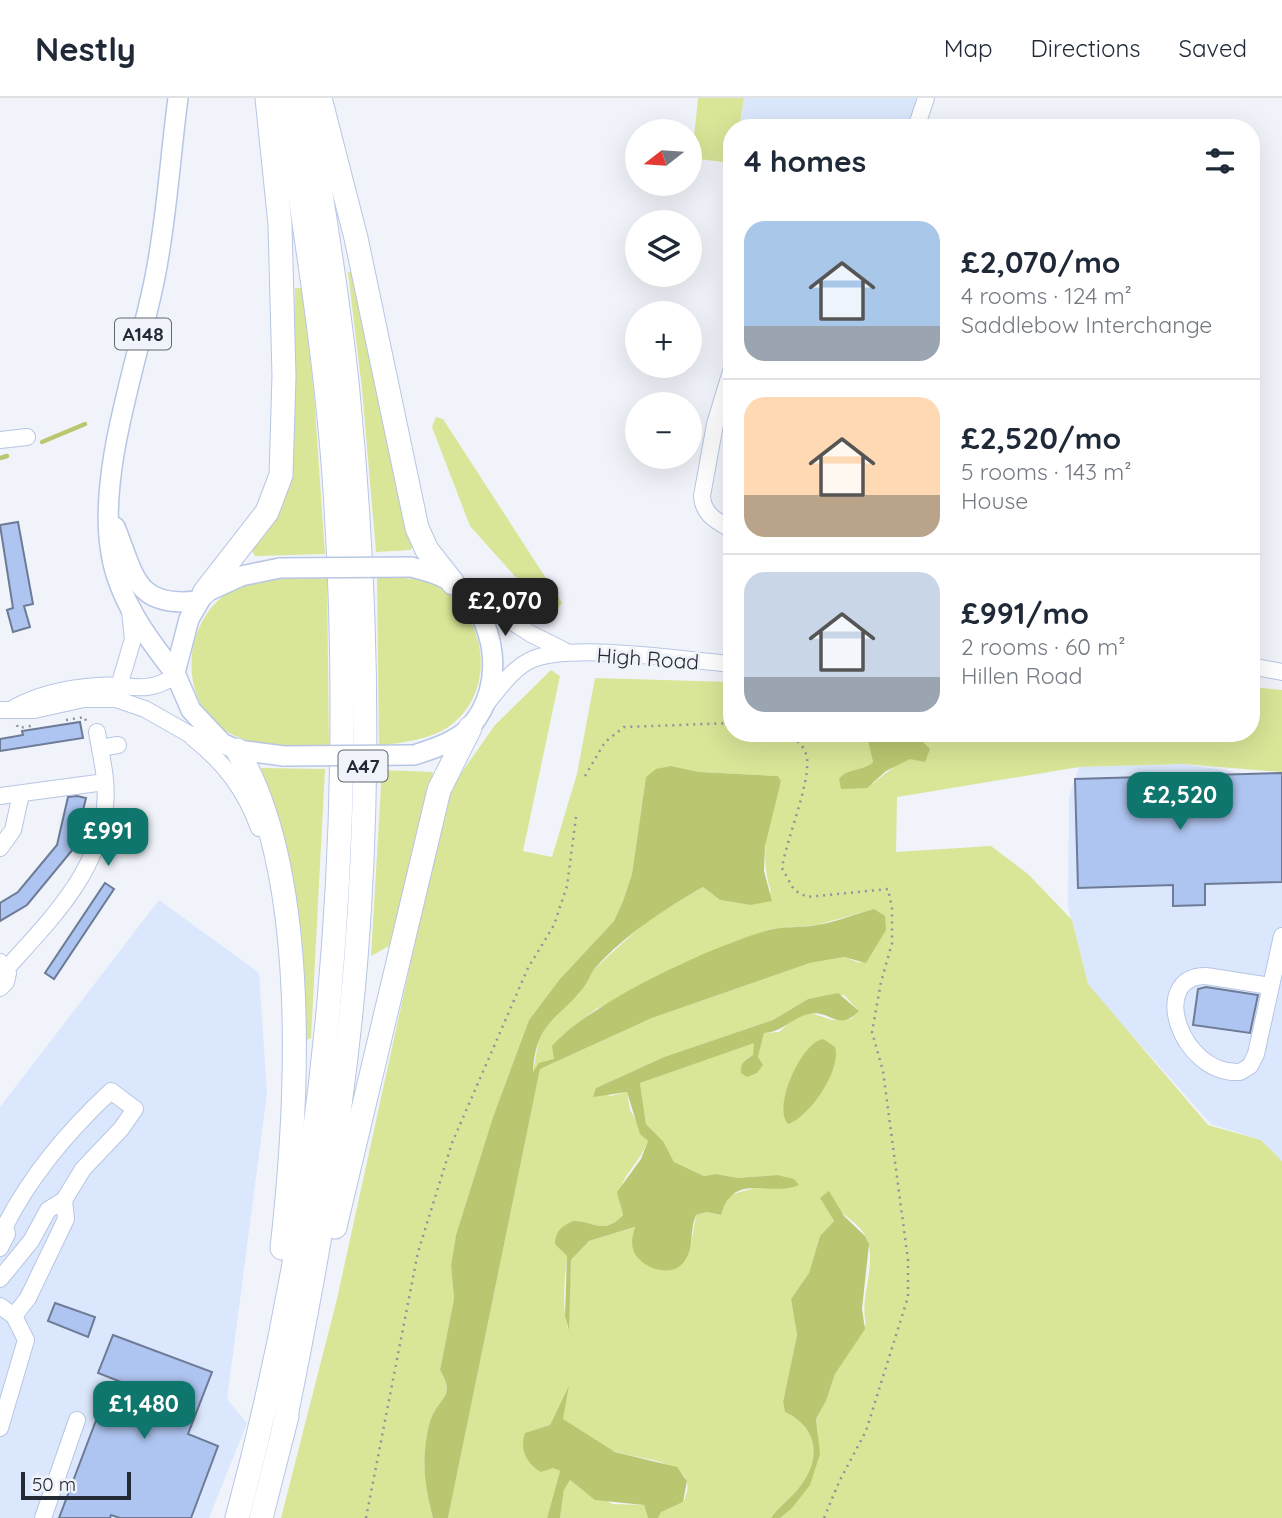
<!DOCTYPE html>
<meta charset="utf-8">
<style>
:root{--surface:#fff;--page:#f6f6f7;--text:#1f2937;--muted:#747a83;--line:#e0e1e3;--accent:#0f766e}
body{margin:0;font-family:Quicksand,sans-serif;background:var(--page);color:var(--text);height:100vh;display:flex;flex-direction:column;font-size:26px;white-space:nowrap}
*{box-sizing:border-box;margin:0}
p{font-size:23px;color:var(--muted)}
.icon{flex:none;width:38px;height:38px;fill:none;stroke:currentColor;stroke-width:2;stroke-linecap:round;stroke-linejoin:round}
.map{position:relative;flex:1;overflow:hidden}
.side{position:absolute;left:723px;top:21px;width:537px;height:623px;display:flex;flex-direction:column;background:var(--surface);border-radius:28px;box-shadow:0 7px 28px #0002}
.side>*{flex:none}
.needle{width:46px;rotate:253deg}
.controls{position:absolute;left:625px;top:21px;display:grid;gap:14px}
.controls a{display:grid;place-items:center;width:77px;height:77px;border-radius:50%;background:var(--surface);box-shadow:0 7px 28px #0002;font-size:35px}
.scale{position:absolute;left:21px;bottom:18px;width:110px;box-sizing:border-box;padding-left:7px;border:4px solid #242a35;border-top:0;font-size:19px;line-height:24px;white-space:nowrap;color:#242a35;-webkit-text-stroke:5px #f0f3f9;paint-order:stroke}
.price{position:absolute;translate:-50% -60px;padding:0 16px;border-radius:14px;background:var(--accent);color:#fff;font-size:23px;line-height:46px;filter:drop-shadow(0 2px 4px #0008)}
.price::after{content:'';position:absolute;left:50%;top:42px;width:21px;height:16px;margin-left:-10px;background:inherit;clip-path:polygon(0 0,100% 0,50% 100%)}
.price.active{background:#222;color:#fff}
ul{padding:0;list-style:none}
li{display:flex;align-items:center;gap:21px;height:175px;padding:0 21px}
li+li{border-top:2px solid var(--line)}
li span{display:grid;place-items:center;flex:none;width:196px;height:140px;border-radius:21px;color:#555}
li>.icon{margin-inline-start:auto}
span .icon{width:84px;height:84px;fill:#fffc;stroke-width:1}
li b{font-size:30px}
h2{display:flex;justify-content:space-between;align-items:center;height:84px;padding:0 21px;font-size:30px}
header{display:flex;align-items:center;gap:42px;box-sizing:border-box;height:98px;padding:0 35px;background:var(--surface);border-bottom:2px solid var(--line)}
header strong{font-size:33px}
nav{display:flex;gap:38px;margin-inline-start:auto;font-size:24px}
.map>svg:first-child{display:block}
.built{fill:#dbe7fd}
.green{fill:#d9e597;fill-rule:evenodd}
.water{fill:#bbc770}
.lines{fill:none;stroke-linecap:round;stroke-linejoin:round}
.stream{stroke:#bbc770;stroke-width:4.5}
.building{fill:#afc5f1;stroke:#6d7b96;stroke-width:2}
.minor-casing{stroke:#b7c6e4;stroke-width:18}
.major-casing{stroke:#b7c6e4;stroke-width:22}
.highway-casing{stroke:#b7c6e4;stroke-width:25}
.path{stroke:#90949d;stroke-width:2.5;stroke-dasharray:2 5;stroke-linecap:butt}
.minor{stroke:#fff;stroke-width:16}
.major{stroke:#fff;stroke-width:19}
.highway{stroke:#fff;stroke-width:23}
.major-bridge-casing{stroke:#b7c6e4;stroke-width:22;stroke-linecap:butt}
.major-bridge{stroke:#fff;stroke-width:19}
.labels{text-anchor:middle;dominant-baseline:central;stroke-width:6;stroke-linejoin:round;paint-order:stroke}
.shield{fill:#f0f3f9;stroke:#616670;stroke-width:2}
.shield-label{font-size:19px;font-weight:bold;fill:#242a35}
.street-label{font-size:21px;fill:#242a35;stroke:#f0f3f9}
</style>
<header>
<strong>Nestly</strong>
<nav><a>Map</a><a>Directions</a><a>Saved</a></nav>
</header>
<div class="map">
<svg width="1282" height="1420" viewBox="0 0 1282 1420">
<rect width="100%" height="100%" fill="#f0f3f9"/>
<g class="built">
<path d="M744,0H935L924,30H739Z"/>
<path d="M1183,666L1282,681V1063L1261,1042L1211,1026L1089,889L1068,808L1069,699L1079,669Z"/>
<path d="M159,802L259,875L267,995L227,1301L247,1325L209,1420H0V1009Z"/>
</g>
<g class="green">
<path d="M698,0H744L739,30H732L731,65L692,60Z"/>
<path d="M348,174H352L412,450L410,452L376,454L362,291Z"/>
<path d="M295,190H302L314,296L325,456L255,458L252,453L273,421L293,328Z"/>
<path d="M436,319L443,321L562,505L558,510L521,485L470,428L432,329Z"/>
<path d="M377,477C394,480 419,479 435,487C486,514 499,590 451,627C431,642 402,644 379,648Z"/>
<path d="M327,480L329,648C296,647 259,651 229,635C176,605 181,522 232,492C257,477 298,481 327,480Z"/>
<path d="M551,572L560,578L523,753L552,759L577,676L595,580L731,584L732,635H866L873,664L868,668L873,686C890,669 907,664 924,644L887,639L885,635H1251V589L1282,592V674L1183,666L1079,669L897,699L896,754L991,748L1028,776L1072,822L1088,886L1208,1027L1261,1042L1282,1063V1420H780C812,1394 823,1360 816,1321L826,1303L835,1276L866,1226C859,1198 878,1166 866,1139C859,1124 834,1110 820,1100L834,1123L820,1138L809,1175L791,1201L797,1237L783,1304L785,1314C817,1329 822,1359 801,1387C792,1400 779,1408 771,1420H658L660,1414L683,1404C706,1361 637,1362 614,1353C595,1347 578,1332 562,1321L568,1288L550,1327L526,1335L553,1370L560,1373L547,1420H448L540,971L652,920L810,865L844,859L860,865L874,811L817,827L771,831L596,911L560,939L554,961L533,975L540,934L586,887L592,873L650,820L703,789L720,802L750,807L771,794C758,755 769,721 781,684L778,678L699,674L671,668L646,679L632,776L623,803L614,823L559,882L529,922L493,1019L456,1137L451,1167L454,1201L440,1272C454,1297 444,1296 433,1316C429,1324 427,1334 426,1343C422,1371 426,1393 433,1420H281L337,1201L448,694L495,627ZM844,897L859,913L851,921L832,922L811,915L795,920L779,934L764,935L758,959L744,962L753,957L755,944L640,985L646,1026L663,1043L674,1064L704,1078L716,1076L738,1080L777,1077L754,1090L730,1097L720,1117L707,1114L696,1117L691,1147L633,1138L636,1129L589,1143L571,1162L568,1231C559,1203 568,1152 573,1123C593,1122 602,1138 623,1117C611,1081 635,1075 648,1043L630,1012L627,994L610,998L596,990L664,959L773,922L808,901Z"/>
<path d="M261,670L325,671L311,940L303,944L280,730Z"/>
<path d="M382,672L433,674L396,844L371,858Z"/>
<path d="M570,1382L581,1391L613,1406L644,1407L648,1420H560L564,1392Z"/>
</g>
<g class="water">
<path d="M866,635H885L887,639L923,644L930,651L925,664L910,661L886,673L867,690L841,691L839,681C849,669 863,674 873,664Z"/>
<path d="M671,668L699,674L778,678L781,683L765,748L764,773L772,803L750,807L720,802L703,789C663,812 626,836 595,870C590,876 589,883 584,889C556,924 536,923 533,974L539,965L554,961L552,948C589,905 713,847 769,832C784,828 801,830 817,827C836,824 855,816 874,811L885,818L886,832L866,865L844,859L810,865L652,920L540,971L448,1420H433C426,1393 422,1371 426,1343C427,1334 429,1324 433,1316C444,1296 454,1297 440,1272L454,1201L451,1167L456,1137L493,1019L529,922L559,882L614,823L623,803L632,776L646,679L656,671Z"/>
<path d="M838,895L859,913C838,935 830,911 809,916C791,920 783,934 764,935L758,959L763,967L757,975L747,979L741,975C740,965 745,962 753,957L754,945L640,985L646,1026L663,1043L674,1064L704,1078L716,1076L738,1080L777,1077L794,1081L799,1087C769,1100 734,1072 721,1117L707,1114L696,1117C689,1133 695,1151 683,1165C670,1181 638,1169 633,1151C631,1143 633,1136 635,1129L589,1143L571,1162L569,1232L565,1219L567,1158L555,1146C555,1133 562,1128 573,1123C593,1122 603,1138 623,1117L617,1094L641,1061L648,1043L640,1036L627,994L593,999L596,990L664,959L773,922L808,901Z"/>
<path d="M823,941L835,949C842,972 809,1019 788,1026C772,1009 801,945 823,941Z"/>
<path d="M829,1093L844,1118L865,1138L869,1146L862,1211L865,1231L835,1276L826,1303L816,1321L820,1356L810,1387L792,1410L780,1420H771C779,1408 792,1400 801,1387C822,1359 817,1329 785,1314L783,1304L797,1237L791,1201L809,1175L820,1138L834,1123L820,1100Z"/>
<path d="M569,1287L563,1321L615,1354L677,1369L687,1383L683,1404L661,1414L658,1420H648L644,1407L595,1402L570,1382L564,1392L560,1420H547L560,1373L553,1370L541,1374C527,1366 519,1351 525,1335L550,1327Z"/>
</g>
<g class="lines">
<g class="stream">
<path d="M42,344L85,326"/>
<path d="M0,360L7,358"/>
</g>
</g>
<g class="building">
<path d="M18,424L33,506L24,508L30,529L13,534L7,512L13,510L0,427Z"/>
<path d="M80,624L83,640L0,653V641L23,637L22,633Z"/>
<path d="M1282,675V784L1205,786V807L1173,808V787L1078,790L1075,681Z"/>
<path d="M77,698L86,700L74,750L27,807L0,823V805L18,794L57,747L68,699Z"/>
<path d="M105,785L114,791L54,881L45,875Z"/>
<path d="M1206,889L1258,897L1250,935L1193,927L1198,891Z"/>
<path d="M55,1205L95,1219L88,1239L48,1223Z"/>
<path d="M113,1237L212,1274L188,1336L218,1348L191,1420H120L111,1417L110,1420H59L103,1304L120,1310L129,1287L98,1275Z"/>
</g>
<g class="lines">
<g class="minor-casing">
<g id="minor">
<path d="M916,30L926,0"/>
<path d="M732,270L715,326L702,398C703,417 717,423 732,432"/>
<path d="M0,342L27,339"/>
<path d="M468,496L531,536L565,553"/>
<path d="M1251,568L1282,574"/>
<path d="M119,588L133,541L130,513"/>
<path d="M487,605C500,589 514,569 533,561C575,545 683,562 732,566"/>
<path d="M14,610C39,596 69,590 97,588C130,585 144,598 175,578"/>
<path d="M0,612H34L84,601H116L145,611L189,636L222,645"/>
<path d="M193,640C225,665 245,692 259,730"/>
<path d="M100,650L118,647"/>
<path d="M0,698L105,684"/>
<path d="M0,750L13,732L21,696"/>
<path d="M7,870C49,823 99,775 105,708C108,683 101,658 97,634"/>
<path d="M1270,888L1206,878C1148,878 1180,977 1240,974L1250,968L1256,956L1282,838"/>
<path d="M0,890L6,884L8,875L0,864"/>
<path d="M0,1150L7,1136L5,1128C31,1077 69,1032 111,993L135,1011L121,1031L83,1071L64,1102L66,1121L28,1200L14,1218"/>
<path d="M0,1181L31,1143L48,1112L64,1102"/>
<path d="M0,1208L14,1218L26,1242L0,1330"/>
<path d="M43,1420L77,1322"/>
</g>
</g>
<g class="major-casing">
<g id="major">
<path d="M115,429C135,478 135,510 197,503"/>
<path d="M411,469C427,473 443,477 456,487C497,520 506,587 471,628C458,643 433,651 414,657"/>
<path d="M280,470L241,478L204,495L189,521L175,575L191,612L222,645L237,652L284,658"/>
<path d="M175,575C147,540 118,500 111,455C97,372 139,261 155,179C167,119 170,60 178,0"/>
</g>
</g>
<g class="highway-casing">
<g id="highway">
<path d="M320,0L356,140L417,430L427,452L453,485"/>
<path d="M204,495L267,414L281,377L284,278L280,126L267,0"/>
<path d="M237,652C311,777 298,1008 282,1150"/>
<path d="M335,1129L439,692L470,630"/>
<path d="M283,1333C315,1176 343,1020 356,860C371,672 366,481 348,294C338,195 321,98 306,0"/>
<path d="M237,1420C329,1082 358,727 334,378C325,252 304,126 285,0"/>
<path d="M261,1420L287,1318"/>
</g>
</g>
<g class="path">
<path d="M66,622L85,619L86,624"/>
<path d="M17,627L18,630L31,628"/>
<path d="M786,635C796,641 805,648 807,660C810,687 787,739 782,770L794,792L807,799L888,791L892,810V845L881,884L872,934L883,973L908,1162V1199L866,1333L839,1384L824,1420"/>
<path d="M585,678L605,644L624,629L732,625"/>
<path d="M366,1420L418,1154L452,1045L528,870L554,827L567,788L576,719"/>
</g>
<use href="#minor" class="minor"/>
<use href="#major" class="major"/>
<use href="#highway" class="highway"/>
<g class="major-bridge-casing">
<g id="major-bridge">
<path d="M280,470L411,469"/>
<path d="M284,658L414,657"/>
</g>
</g>
<use href="#major-bridge" class="major-bridge"/>
</g>
<g class="labels">
<g class="shield">
<rect x="115" y="220.5" width="56" height="31" rx="5"/>
<rect x="338.5" y="652.5" width="49" height="31" rx="5"/>
</g>
<g class="shield-label">
<text x="143" y="236">A148</text>
<text x="363" y="668">A47</text>
</g>
<g class="street-label">
<text transform="translate(648 560) rotate(4)">High Road</text>
</g>
</g>
</svg>
<div class="controls">
<a><svg class="needle" viewBox="-14 -14 28 28"><path d="M0-13l5 13h-10z" fill="#e53935"/><path d="M0 13l5-13h-10z" fill="#747a83"/></svg></a>
<a><svg class="icon" aria-label="layers" viewBox="0 0 24 24"><path d="M12 4l9 5-9 5-9-5zM3 14l9 5 9-5"/></svg></a>
<a>+</a>
<a>−</a>
</div>
<div class="scale">50 m</div>
<b class="price active" style="left:505px;top:540px">£2,070</b>
<b class="price" style="left:1180px;top:734px">£2,520</b>
<b class="price" style="left:108px;top:770px">£991</b>
<b class="price" style="left:144px;top:1343px">£1,480</b>
<section class="side">
<h2>4 homes<svg class="icon" aria-label="filters" viewBox="0 0 24 24"><path d="M4 7h16M4 17h16"/><circle cx="9" cy="7" r="2"/><circle cx="15" cy="17" r="2"/></svg></h2>
<ul>
<li><span style="background:linear-gradient(#a9c7e8 75%,#9aa5b1 0)"><svg class="icon" aria-label="home" viewBox="0 0 24 24"><path d="M3 11l9-7 9 7M6 9v11h12V9"/></svg></span><div><b>£2,070/mo</b><p>4 rooms · 124 m²</p><p>Saddlebow Interchange</p></div></li>
<li><span style="background:linear-gradient(#ffd9b3 70%,#b9a48a 0)"><svg class="icon" aria-label="home" viewBox="0 0 24 24"><path d="M3 11l9-7 9 7M6 9v11h12V9"/></svg></span><div><b>£2,520/mo</b><p>5 rooms · 143 m²</p><p>House</p></div></li>
<li><span style="background:linear-gradient(#c9d6e8 75%,#9aa5b1 0)"><svg class="icon" aria-label="home" viewBox="0 0 24 24"><path d="M3 11l9-7 9 7M6 9v11h12V9"/></svg></span><div><b>£991/mo</b><p>2 rooms · 60 m²</p><p>Hillen Road</p></div></li>
</ul>
</section>
</div>
